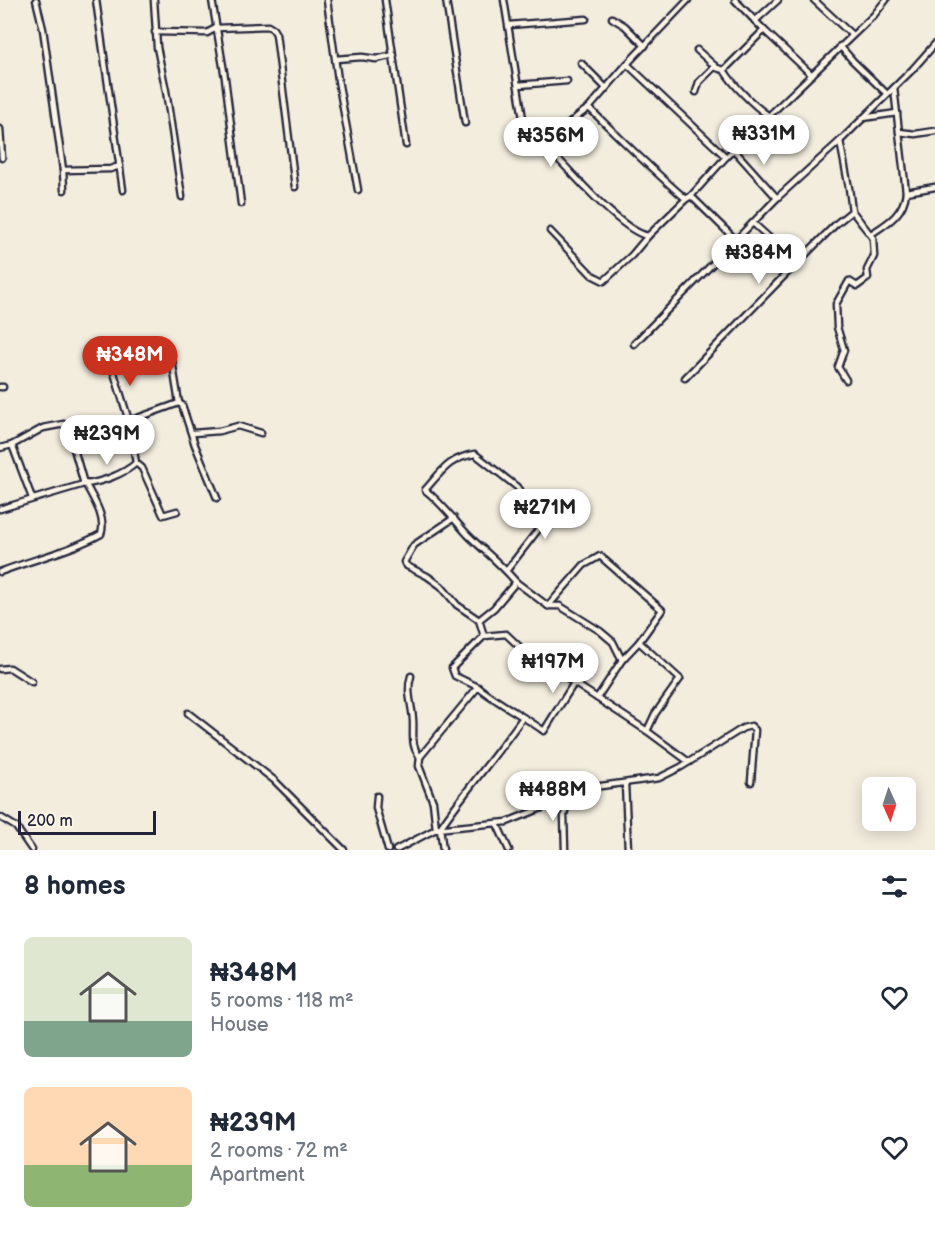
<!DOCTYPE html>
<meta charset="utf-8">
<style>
:root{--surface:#fff;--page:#f2f2f3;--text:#1f2937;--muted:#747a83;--accent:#c8321e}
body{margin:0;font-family:"Balsamiq Sans",sans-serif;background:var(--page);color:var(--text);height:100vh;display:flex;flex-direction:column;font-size:22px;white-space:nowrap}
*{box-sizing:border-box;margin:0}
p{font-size:20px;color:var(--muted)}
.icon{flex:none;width:33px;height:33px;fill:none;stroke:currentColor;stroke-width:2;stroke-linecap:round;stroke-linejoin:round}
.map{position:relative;height:850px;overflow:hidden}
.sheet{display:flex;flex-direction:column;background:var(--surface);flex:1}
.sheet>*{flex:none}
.needle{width:39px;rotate:177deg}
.tools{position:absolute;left:862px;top:777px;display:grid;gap:12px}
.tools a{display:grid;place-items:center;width:54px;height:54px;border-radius:9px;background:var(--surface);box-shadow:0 3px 15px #0003;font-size:30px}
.scale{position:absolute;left:18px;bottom:15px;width:138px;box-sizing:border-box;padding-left:6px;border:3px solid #22223b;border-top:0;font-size:16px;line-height:21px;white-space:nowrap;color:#22223b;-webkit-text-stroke:4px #fcf5e5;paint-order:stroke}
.price{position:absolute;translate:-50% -51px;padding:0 14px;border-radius:21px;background:#fff;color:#222;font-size:20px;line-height:39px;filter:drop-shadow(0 2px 3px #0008)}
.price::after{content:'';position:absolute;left:50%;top:36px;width:18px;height:14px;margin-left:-9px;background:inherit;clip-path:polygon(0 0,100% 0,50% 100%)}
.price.on{background:var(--accent);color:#fff}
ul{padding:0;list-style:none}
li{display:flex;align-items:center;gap:18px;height:150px;padding:0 24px}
li span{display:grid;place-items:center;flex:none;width:168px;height:120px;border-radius:9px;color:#555}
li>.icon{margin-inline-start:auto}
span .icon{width:72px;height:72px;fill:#fffc;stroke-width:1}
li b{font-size:26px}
h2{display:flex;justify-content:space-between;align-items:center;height:72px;padding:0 24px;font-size:26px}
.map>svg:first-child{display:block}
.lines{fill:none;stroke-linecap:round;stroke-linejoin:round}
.minor-casing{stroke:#22223b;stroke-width:9}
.minor{stroke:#fcf5e5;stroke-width:4.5}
</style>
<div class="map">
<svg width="935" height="850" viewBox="0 0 935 850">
<rect width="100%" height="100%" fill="#f3edde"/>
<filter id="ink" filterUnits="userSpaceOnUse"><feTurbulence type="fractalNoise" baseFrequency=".0167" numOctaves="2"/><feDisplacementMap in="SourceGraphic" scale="12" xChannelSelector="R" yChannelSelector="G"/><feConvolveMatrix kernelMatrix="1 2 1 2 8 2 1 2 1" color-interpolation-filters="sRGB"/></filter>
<g filter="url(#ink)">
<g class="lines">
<g class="minor-casing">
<g id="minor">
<path d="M36,0L43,29L63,170L64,190"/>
<path d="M96,0L123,190"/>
<path d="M154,0L157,47L166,91L182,197"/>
<path d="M212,0L225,78L241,204"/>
<path d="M327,0L338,80L358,190"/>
<path d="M385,0L406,145"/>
<path d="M446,0L465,123"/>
<path d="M504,0L525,131C532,137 540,142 547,148C570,169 620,231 648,236L686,199C652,170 621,139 589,108C572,118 561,134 545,146"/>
<path d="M735,0L764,30L812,75"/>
<path d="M814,0L852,35"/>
<path d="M612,18L625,26L645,46"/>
<path d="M755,21L778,0"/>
<path d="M509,25L586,19"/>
<path d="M764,30L724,70C733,85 754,106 769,116"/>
<path d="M155,32L207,33L216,28L268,26L273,29L276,34L295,187"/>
<path d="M840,46L853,61L887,94"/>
<path d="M697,50L717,68L724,70"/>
<path d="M336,59L362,57L376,59L394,55"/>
<path d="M581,63L606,88"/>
<path d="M627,64L688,0"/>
<path d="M518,85L567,81"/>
<path d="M894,88L899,132L915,134L935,131"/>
<path d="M696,92L699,82L715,66"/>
<path d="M589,108L627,64L726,157"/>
<path d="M863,118L897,113"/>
<path d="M0,129L2,158"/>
<path d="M899,132L906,192L935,187"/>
<path d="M840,141L849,188L852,211L873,238L874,256L867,270L868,278L857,286L849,281L836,304L837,327L844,350L838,367L846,380"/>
<path d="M734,150L777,198"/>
<path d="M63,170L110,169L120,166"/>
<path d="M691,196L736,240"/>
<path d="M686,199L691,196L726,157L874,15L886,0"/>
<path d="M753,223L797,263"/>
<path d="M550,231L592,275L604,281L632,255L648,236"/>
<path d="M871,234C888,223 904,214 906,192"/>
<path d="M634,344L777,198L840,141L912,70L935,44"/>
<path d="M171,354L179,403"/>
<path d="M110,360L129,421L136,463L142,468L163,515L177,511"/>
<path d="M685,378L783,277L837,223L852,211"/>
<path d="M0,387H3"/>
<path d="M129,421L179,403L182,405L195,445L217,498"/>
<path d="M193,433L219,431L238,426L261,433"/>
<path d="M0,448L12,445L32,498"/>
<path d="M84,484C100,483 124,474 136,463"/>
<path d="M0,509L84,484L70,435L64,424L43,428L12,445"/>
<path d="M454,518L414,545L404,562L407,566L427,576L441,586L457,605L479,620"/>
<path d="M507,570L544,522L517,487L475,454C449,458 442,471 425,490C442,503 454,520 468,535C484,551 501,564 516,582"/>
<path d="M0,572C34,559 70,551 101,534C107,518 92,497 85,483"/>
<path d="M548,606L584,565L600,556L662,610L639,642"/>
<path d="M484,636L506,634L524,651L551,665L574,683"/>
<path d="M0,669L10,668L32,682"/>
<path d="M411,676C406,691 412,704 413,720C414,733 410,745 420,757"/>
<path d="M478,687C499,704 522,715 544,731L574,683L597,698L622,660"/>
<path d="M188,713L274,780L344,850"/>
<path d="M647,731L689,762"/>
<path d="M625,784L628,850"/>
<path d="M377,796L376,808L388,850"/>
<path d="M0,817L16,827L32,850"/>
<path d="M497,824L509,850"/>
<path d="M436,829L433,802L419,766L420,757L478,687L455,676L452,668L484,636L479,620L494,608L516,582L548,606H560L600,631L613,642L622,660L639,642L680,679L655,714L647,731L597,698"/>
<path d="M396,850L436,829L507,822L594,787L659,778L681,767L743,728L751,726L755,730L751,782"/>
<path d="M443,850L440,828C465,791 495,757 521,720"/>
<path d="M565,850L564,815L569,797"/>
</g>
</g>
<use href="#minor" class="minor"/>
</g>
</g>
</svg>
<div class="tools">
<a><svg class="needle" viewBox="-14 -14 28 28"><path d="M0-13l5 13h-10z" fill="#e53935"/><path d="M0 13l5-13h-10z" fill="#747a83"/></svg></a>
</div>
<div class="scale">200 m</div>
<b class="price" style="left:764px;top:166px">₦331M</b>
<b class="price" style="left:551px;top:168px">₦356M</b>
<b class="price" style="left:759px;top:285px">₦384M</b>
<b class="price on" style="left:130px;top:387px">₦348M</b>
<b class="price" style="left:107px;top:466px">₦239M</b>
<b class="price" style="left:545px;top:540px">₦271M</b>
<b class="price" style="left:553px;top:694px">₦197M</b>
<b class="price" style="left:553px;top:822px">₦488M</b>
</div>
<section class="sheet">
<h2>8 homes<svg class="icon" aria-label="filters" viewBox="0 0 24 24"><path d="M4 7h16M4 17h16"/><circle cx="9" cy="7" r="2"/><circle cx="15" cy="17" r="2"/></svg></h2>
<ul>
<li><span style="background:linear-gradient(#dfe7d0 70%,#7fa58c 0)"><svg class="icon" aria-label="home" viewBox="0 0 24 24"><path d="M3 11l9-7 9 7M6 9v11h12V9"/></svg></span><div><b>₦348M</b><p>5 rooms · 118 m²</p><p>House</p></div><svg class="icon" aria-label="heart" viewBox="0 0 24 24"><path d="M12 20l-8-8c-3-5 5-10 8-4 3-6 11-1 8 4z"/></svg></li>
<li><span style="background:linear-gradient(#ffd9b3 65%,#8fb573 0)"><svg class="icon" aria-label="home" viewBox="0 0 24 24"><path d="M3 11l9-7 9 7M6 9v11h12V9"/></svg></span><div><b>₦239M</b><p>2 rooms · 72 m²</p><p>Apartment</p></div><svg class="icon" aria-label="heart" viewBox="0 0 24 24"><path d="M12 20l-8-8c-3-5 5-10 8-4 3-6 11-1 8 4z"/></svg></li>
</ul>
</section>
